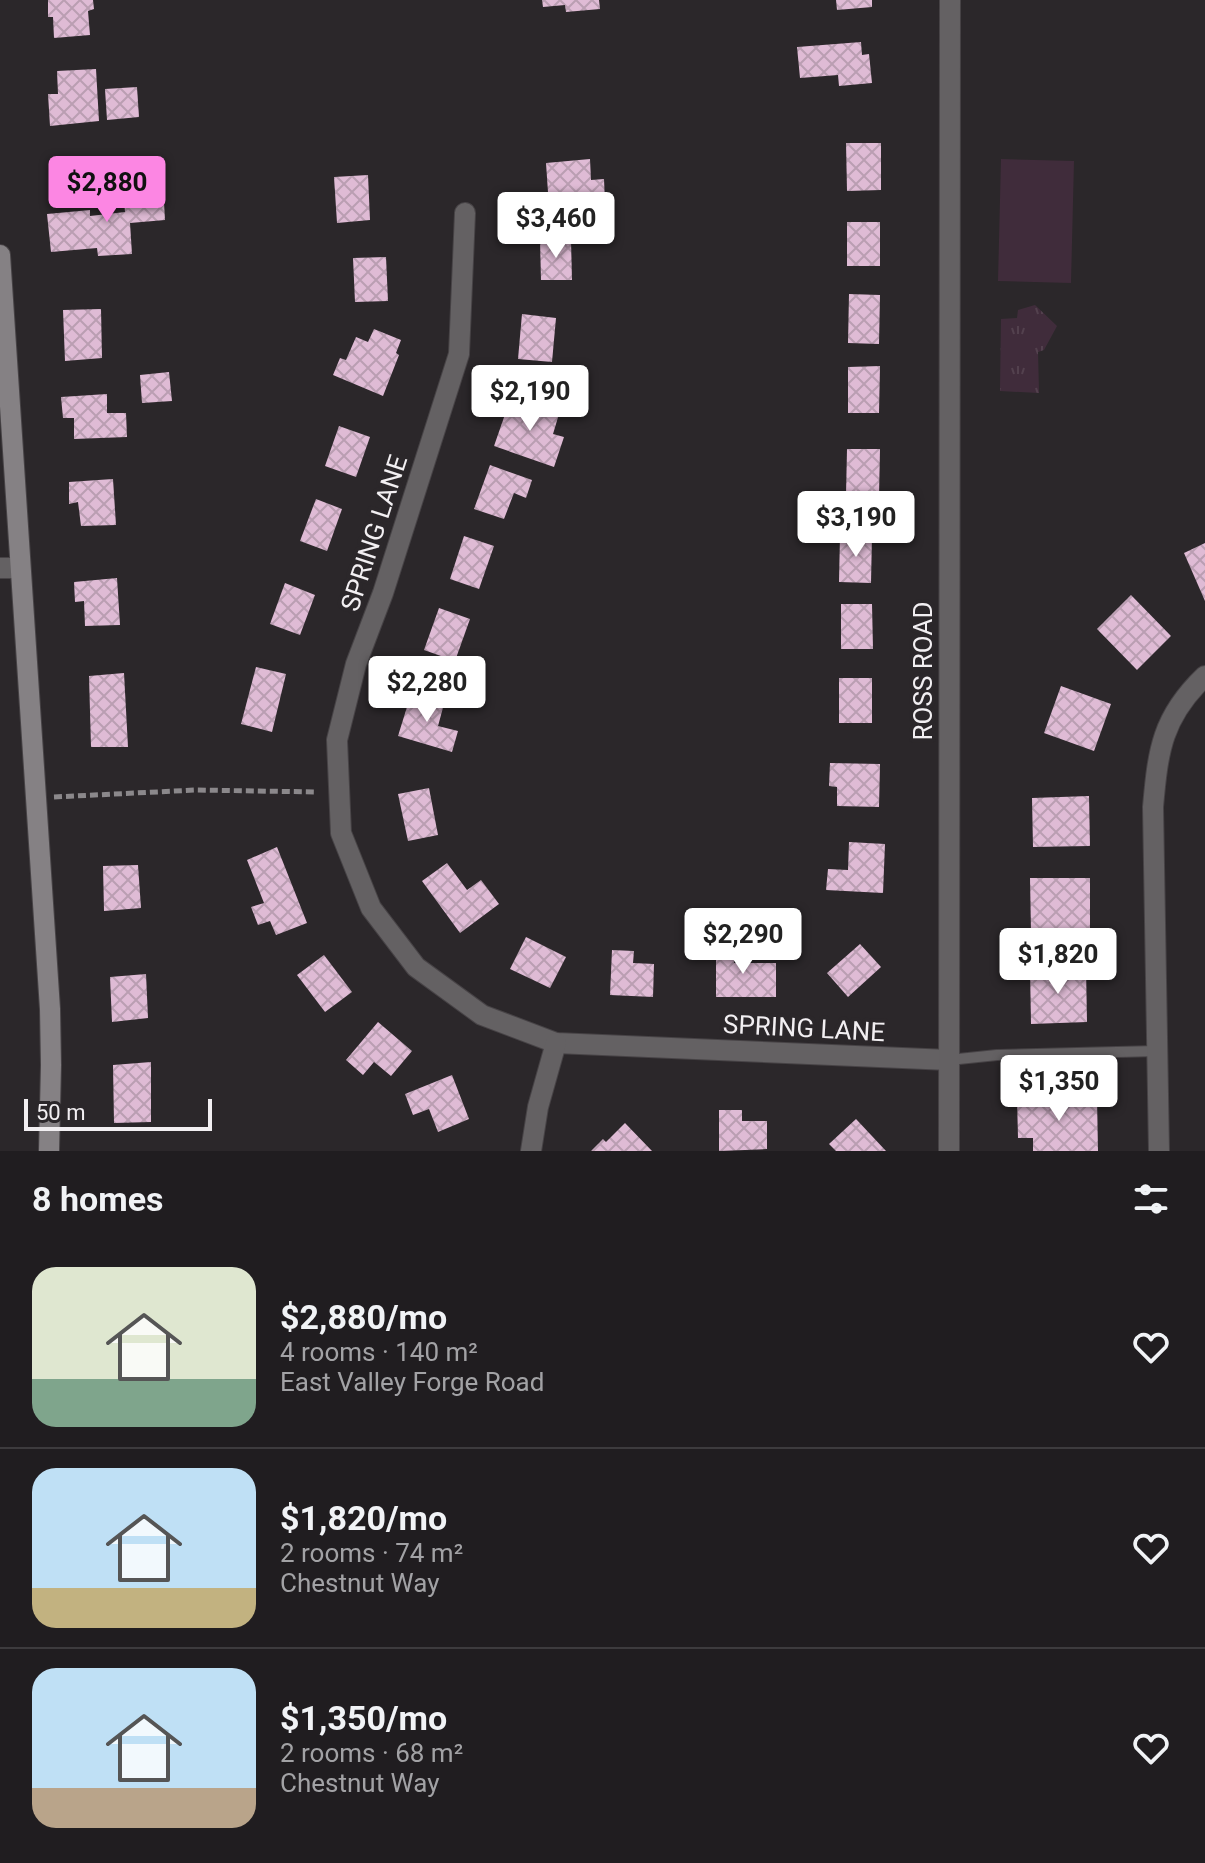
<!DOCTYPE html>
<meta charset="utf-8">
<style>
:root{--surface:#201d20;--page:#2d2a2d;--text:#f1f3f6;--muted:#a2a2a5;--line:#3d3b3e;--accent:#fc86e3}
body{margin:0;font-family:Roboto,sans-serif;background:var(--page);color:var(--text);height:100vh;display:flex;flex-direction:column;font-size:30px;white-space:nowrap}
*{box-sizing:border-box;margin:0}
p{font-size:26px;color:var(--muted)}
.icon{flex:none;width:44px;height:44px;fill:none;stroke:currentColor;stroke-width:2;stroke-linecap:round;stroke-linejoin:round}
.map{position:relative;height:1151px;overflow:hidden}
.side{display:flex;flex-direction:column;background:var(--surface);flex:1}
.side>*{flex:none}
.scale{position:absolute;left:24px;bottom:20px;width:188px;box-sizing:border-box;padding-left:8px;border:4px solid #f2eff2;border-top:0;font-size:22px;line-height:28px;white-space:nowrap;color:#f2eff2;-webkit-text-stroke:6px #2b272a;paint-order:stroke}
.price{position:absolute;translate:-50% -68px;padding:0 18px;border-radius:8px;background:#fff;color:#222;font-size:26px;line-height:52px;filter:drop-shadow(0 2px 4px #0008)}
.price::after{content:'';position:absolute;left:50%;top:48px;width:24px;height:18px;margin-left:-12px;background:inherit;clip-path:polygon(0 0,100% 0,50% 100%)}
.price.current{background:var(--accent);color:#111}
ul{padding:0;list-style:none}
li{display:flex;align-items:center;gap:24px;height:200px;padding:0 32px}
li+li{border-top:2px solid var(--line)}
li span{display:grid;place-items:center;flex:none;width:224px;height:160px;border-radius:24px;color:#555}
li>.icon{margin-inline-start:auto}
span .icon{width:96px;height:96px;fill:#fffc;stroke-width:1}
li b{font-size:34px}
h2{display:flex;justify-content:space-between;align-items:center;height:96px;padding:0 32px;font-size:34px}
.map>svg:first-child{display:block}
.green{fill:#402c3b}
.park{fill:url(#park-tufts)}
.building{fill:url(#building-cross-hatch)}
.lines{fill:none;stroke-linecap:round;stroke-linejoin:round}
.service-casing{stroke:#474346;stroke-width:12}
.minor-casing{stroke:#474346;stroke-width:22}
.tertiary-casing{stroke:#474346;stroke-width:22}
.secondary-casing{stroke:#474346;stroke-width:22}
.path{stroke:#8b888b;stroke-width:5;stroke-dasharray:8 4;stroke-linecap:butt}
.service{stroke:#646163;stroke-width:10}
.minor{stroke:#646163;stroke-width:20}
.tertiary{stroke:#646163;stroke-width:20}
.secondary{stroke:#858184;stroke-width:20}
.labels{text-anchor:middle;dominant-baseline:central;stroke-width:8;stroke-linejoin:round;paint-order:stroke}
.street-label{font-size:26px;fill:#f2eff2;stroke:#2b272a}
</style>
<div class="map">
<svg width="1205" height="1151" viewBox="0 0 1205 1151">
<defs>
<pattern id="park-tufts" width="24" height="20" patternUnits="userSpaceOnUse" patternTransform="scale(2)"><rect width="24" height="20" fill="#402c3b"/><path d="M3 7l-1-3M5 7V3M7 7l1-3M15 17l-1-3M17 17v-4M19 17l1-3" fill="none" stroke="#53414e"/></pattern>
<pattern id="building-cross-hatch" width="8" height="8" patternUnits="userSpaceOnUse" patternTransform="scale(2)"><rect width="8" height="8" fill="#dfbbd5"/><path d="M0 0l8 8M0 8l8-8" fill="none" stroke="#ba9eb2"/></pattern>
</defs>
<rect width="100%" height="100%" fill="#2b272a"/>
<path class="green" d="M1001,159L1074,161L1071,283L998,281Z"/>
<path class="park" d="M1035,305L1057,326L1044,350L1038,352L1039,393L1000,391L1001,319L1017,318L1018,310Z"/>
<g class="building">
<path d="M48,0H93L94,9L88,11L90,35L54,38L53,17H48Z"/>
<path d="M542,0H599L600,9L566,12L565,5L543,7Z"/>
<path d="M836,0H872V7L837,10Z"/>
<path d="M861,42L862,55L869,54L872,83L839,86L838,75L800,78L797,47Z"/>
<path d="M96,69L99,121L50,126L48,94H58L57,71Z"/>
<path d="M137,87L139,117L107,120L105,89Z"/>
<path d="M846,143H881V190L847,191Z"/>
<path d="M590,159L591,180L604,179L605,202L549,207L546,163Z"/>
<path d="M368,175L370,220L337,223L334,177Z"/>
<path d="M163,185L165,220L130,223L132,254L98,256L97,248L51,252L47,214L90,210V216L125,212L123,187Z"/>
<rect x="847" y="222" width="33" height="44"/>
<path d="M540,240H571L572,280H541Z"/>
<path d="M386,257L388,301L355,302L353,258Z"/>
<path d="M849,294L880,295L879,344L848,343Z"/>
<path d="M101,309L102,358L65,361L63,310Z"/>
<path d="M522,314L556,318L552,362L518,359Z"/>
<path d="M374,329L401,340L396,353L399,355L383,396L333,375L340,358L346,360L356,337L368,342Z"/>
<path d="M880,366L879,413H848V367Z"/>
<path d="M169,372L172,401L142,403L140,375Z"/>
<path d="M107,394V413H126L127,437L74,439V418H63L61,397Z"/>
<path d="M511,397L559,414L553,434L564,437L554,467L494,446Z"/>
<path d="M339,426L370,437L356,477L325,466Z"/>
<path d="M847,449H880L879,496L846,495Z"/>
<path d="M490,465L532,480L526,498L514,493L504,519L474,509Z"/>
<path d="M113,479L116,525L81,526L78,502L69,504V482Z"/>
<path d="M316,499L342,509L327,551L300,541Z"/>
<path d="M840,535H872L871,583L839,582Z"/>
<path d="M464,536L494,546L479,589L450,579Z"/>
<path d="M1205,543V601L1184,553Z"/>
<path d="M117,578L120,625L85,626L84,601L75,602L74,582Z"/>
<path d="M285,583L315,595L300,635L270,624Z"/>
<path d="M1131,595L1171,636L1137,670L1097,629Z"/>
<path d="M841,604H872L873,649H841Z"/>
<path d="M439,608L470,619L455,661L424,650Z"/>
<path d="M256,667L286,674L272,732L241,724Z"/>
<path d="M124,673L128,747H91L89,676Z"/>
<rect x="839" y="678" width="33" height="45"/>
<path d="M1061,686L1111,704L1094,751L1044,733Z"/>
<path d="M411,694L444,704L438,726L458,731L452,752L398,736Z"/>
<path d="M830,763L880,764L879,807L837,806V787L829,786Z"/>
<path d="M429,788L438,835L408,841L398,794Z"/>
<path d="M1089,796L1090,846L1033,847L1032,798Z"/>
<path d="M849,842L885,844L883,893L826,890L828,869L848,870Z"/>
<path d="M277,847L307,923L276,935L270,921L258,925L251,907L264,903L247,860Z"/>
<path d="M447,863L467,890L481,880L499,904L460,933L422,881Z"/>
<path d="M138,865L141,908L104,911L103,866Z"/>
<path d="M1030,878H1090V932L1031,933Z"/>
<path d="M526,937L566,957L550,988L510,969Z"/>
<path d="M860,944L881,967L848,997L827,973Z"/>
<path d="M716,945H734V963H776V997H716Z"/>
<path d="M612,950L634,951L633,963L654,964L653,997L610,995Z"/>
<path d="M324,955L352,992L325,1012L297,975Z"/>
<path d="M1086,967L1087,1022L1031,1024L1030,969Z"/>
<path d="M146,974L148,1018L112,1022L110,977Z"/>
<path d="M378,1022L412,1051L391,1076L374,1062L363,1075L346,1060Z"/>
<path d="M151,1062V1122L114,1123L113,1065Z"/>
<path d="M452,1075L469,1119L438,1132L429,1109L413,1115L405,1094Z"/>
<path d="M1097,1097L1098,1151H1033V1138H1018L1017,1098Z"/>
<path d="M719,1110H742V1121H767V1149L719,1151Z"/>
<path d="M856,1119L886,1151H836L829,1144Z"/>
<path d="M625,1123L652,1151H591L603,1139L606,1142Z"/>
</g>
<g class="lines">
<g class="service-casing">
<path id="service" d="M949,1060L997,1055L1157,1051"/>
</g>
<g class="minor-casing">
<g id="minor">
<path d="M465,213L459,354L383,593L356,664L337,740L341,833L371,908L416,967L482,1015L556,1043L949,1060"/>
<path d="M0,568H20"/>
<path d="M531,1151L538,1107L556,1043"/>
<path d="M1159,1151L1153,807C1158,750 1162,717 1205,676"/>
</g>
</g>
<g class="tertiary-casing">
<path id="tertiary" d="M949,1151L950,0"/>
</g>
<g class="secondary-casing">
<path id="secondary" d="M0,255L50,1009L51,1065L49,1151"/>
</g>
<path class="path" d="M54,797L196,790L317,792"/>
<use href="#service" class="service"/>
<use href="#minor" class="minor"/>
<use href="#tertiary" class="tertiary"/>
<use href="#secondary" class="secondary"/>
</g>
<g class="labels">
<g class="street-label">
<text transform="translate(374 533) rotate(-72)">SPRING LANE</text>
<text transform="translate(923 671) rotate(-90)">ROSS ROAD</text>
<text transform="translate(804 1028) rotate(3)">SPRING LANE</text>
</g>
</g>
</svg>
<div class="scale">50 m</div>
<b class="price current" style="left:107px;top:224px">$2,880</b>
<b class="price" style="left:556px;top:260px">$3,460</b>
<b class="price" style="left:530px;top:433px">$2,190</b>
<b class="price" style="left:856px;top:559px">$3,190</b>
<b class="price" style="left:427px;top:724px">$2,280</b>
<b class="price" style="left:743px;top:976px">$2,290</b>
<b class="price" style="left:1058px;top:996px">$1,820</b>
<b class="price" style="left:1059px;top:1123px">$1,350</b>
</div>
<section class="side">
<h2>8 homes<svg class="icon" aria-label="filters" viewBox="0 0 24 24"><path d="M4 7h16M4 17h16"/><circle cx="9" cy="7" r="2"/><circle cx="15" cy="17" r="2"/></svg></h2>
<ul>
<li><span style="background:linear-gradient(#dfe7d0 70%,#7fa58c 0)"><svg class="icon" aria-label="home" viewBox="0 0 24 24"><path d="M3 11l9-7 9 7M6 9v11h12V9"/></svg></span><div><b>$2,880/mo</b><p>4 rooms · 140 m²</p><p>East Valley Forge Road</p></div><svg class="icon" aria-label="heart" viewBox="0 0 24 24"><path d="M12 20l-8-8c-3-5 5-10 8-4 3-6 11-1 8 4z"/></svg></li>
<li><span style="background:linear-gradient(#bfe0f5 75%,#c2b280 0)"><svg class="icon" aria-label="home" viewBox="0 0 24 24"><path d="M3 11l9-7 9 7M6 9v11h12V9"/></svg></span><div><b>$1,820/mo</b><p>2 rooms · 74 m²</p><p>Chestnut Way</p></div><svg class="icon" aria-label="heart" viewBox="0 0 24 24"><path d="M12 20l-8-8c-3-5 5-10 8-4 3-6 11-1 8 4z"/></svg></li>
<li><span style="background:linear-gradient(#bfe0f5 75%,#b9a48a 0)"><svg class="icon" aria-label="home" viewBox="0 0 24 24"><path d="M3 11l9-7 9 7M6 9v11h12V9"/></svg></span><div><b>$1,350/mo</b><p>2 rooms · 68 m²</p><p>Chestnut Way</p></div><svg class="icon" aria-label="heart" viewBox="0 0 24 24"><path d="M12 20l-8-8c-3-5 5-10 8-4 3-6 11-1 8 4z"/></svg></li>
</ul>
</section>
